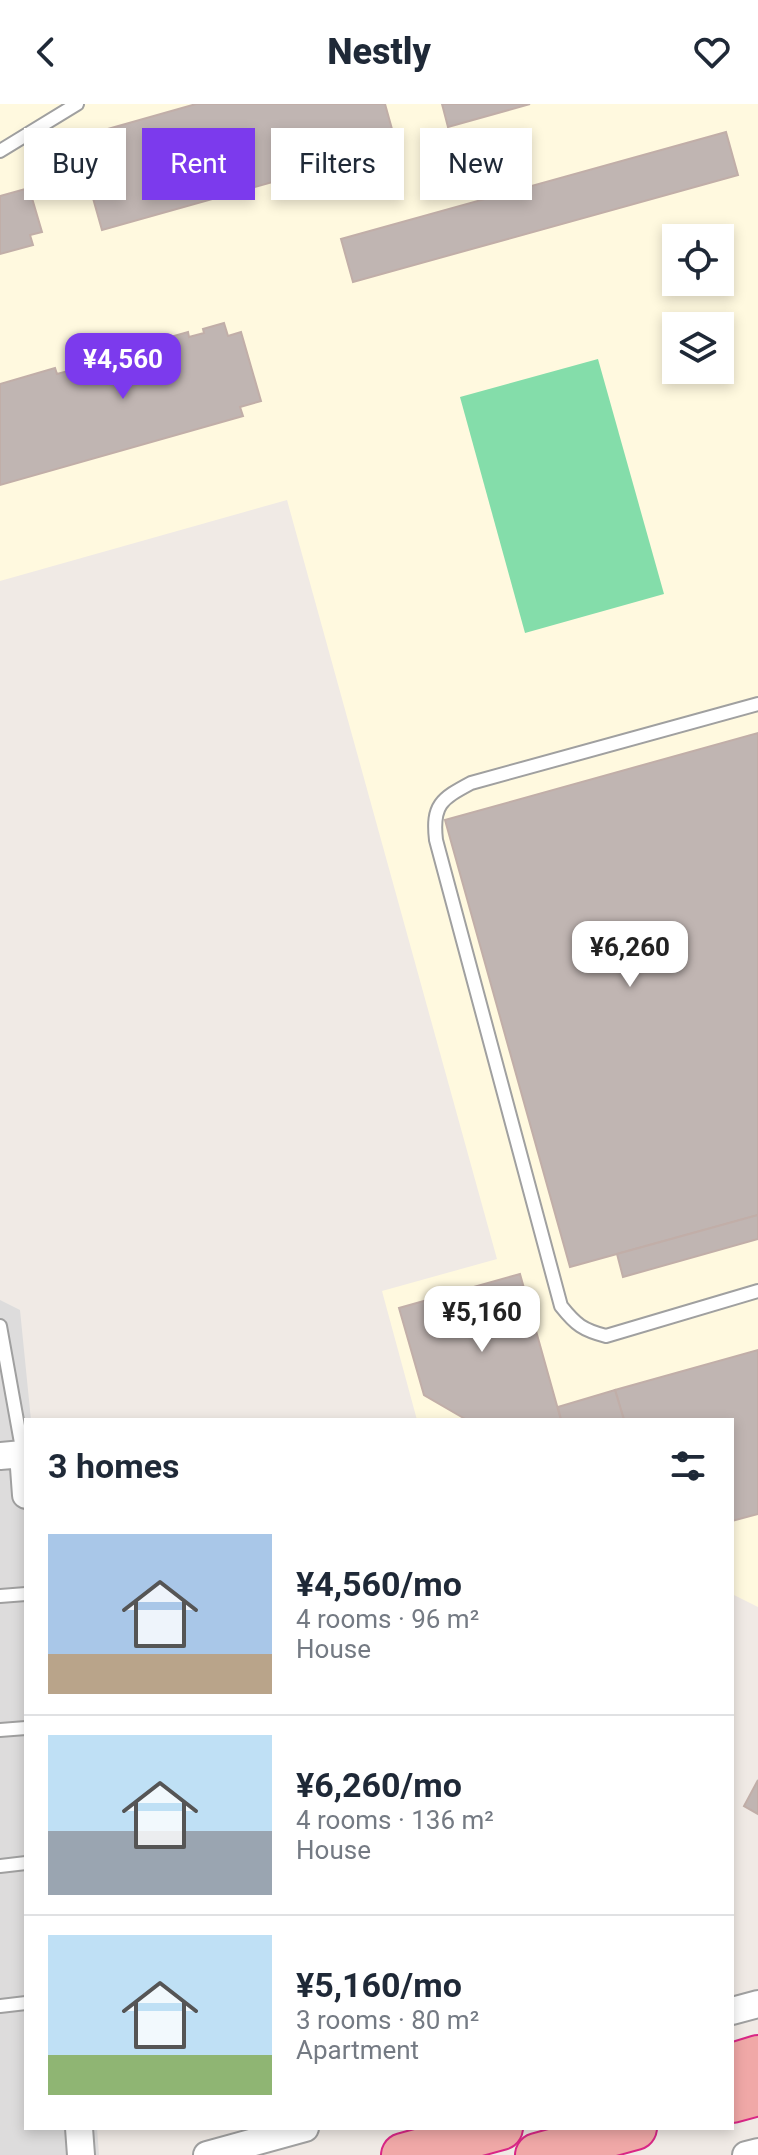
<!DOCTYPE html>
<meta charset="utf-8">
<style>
:root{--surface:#fff;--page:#f6f6f7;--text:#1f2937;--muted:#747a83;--line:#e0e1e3;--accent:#7c3aed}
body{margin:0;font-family:Roboto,sans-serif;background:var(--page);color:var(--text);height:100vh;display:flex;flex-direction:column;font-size:30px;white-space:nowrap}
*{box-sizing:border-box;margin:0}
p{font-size:26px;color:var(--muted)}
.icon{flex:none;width:44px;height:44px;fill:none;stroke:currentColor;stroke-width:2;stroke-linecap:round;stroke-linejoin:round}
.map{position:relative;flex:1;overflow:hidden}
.side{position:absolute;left:24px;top:1314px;width:710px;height:712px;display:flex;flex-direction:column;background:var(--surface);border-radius:0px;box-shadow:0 4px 12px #0003}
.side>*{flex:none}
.hud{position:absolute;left:24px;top:24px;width:710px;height:72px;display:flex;gap:16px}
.buttons{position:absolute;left:662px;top:120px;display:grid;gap:16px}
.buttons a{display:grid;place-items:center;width:72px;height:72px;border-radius:0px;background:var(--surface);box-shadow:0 4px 12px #0003;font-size:40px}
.price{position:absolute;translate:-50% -68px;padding:0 18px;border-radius:16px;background:#fff;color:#222;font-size:26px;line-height:52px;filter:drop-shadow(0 2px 4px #0008)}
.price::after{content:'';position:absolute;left:50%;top:48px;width:24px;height:18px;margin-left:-12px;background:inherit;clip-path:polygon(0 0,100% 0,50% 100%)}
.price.current{background:var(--accent);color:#fff}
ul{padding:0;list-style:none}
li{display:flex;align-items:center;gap:24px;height:200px;padding:0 24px}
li+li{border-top:2px solid var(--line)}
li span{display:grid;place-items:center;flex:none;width:224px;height:160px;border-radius:0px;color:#555}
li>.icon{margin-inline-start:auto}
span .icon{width:96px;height:96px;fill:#fffc;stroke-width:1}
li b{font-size:34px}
h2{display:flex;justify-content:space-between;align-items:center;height:96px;padding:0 24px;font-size:34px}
.pill{padding:0 28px;border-radius:0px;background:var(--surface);box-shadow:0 4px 12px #0003;font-size:28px;line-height:72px}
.pill.current{background:var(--accent);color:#fff}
header{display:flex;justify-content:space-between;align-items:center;height:104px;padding:0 24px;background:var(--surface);font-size:36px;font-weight:800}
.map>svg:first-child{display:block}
.residential{fill:#dddcdc}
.education{fill:#fff9df;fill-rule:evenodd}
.pitch{fill:#84ddaa}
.building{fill:#c0b5b2;stroke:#c1aea8;stroke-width:2}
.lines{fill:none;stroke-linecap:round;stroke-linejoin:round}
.service-casing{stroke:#a0a0a0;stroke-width:16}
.minor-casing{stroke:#a0a0a0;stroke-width:30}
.trunk-casing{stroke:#d92786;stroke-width:46}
.service{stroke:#fff;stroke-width:12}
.minor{stroke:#fff;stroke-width:26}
.trunk{stroke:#f0a8a7;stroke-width:42}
</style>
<header><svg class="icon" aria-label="back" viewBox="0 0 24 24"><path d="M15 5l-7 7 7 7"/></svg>Nestly<svg class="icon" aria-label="heart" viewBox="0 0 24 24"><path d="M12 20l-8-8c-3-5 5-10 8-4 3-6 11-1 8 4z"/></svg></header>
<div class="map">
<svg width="758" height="2051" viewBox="0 0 758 2051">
<rect width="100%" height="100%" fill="#f0eae5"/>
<path class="residential" d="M0,1196L20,1206L31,1316H26V2024H97L99,2051H0Z"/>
<path class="education" d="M0,0H758V1503L732,1490V1316H417L382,1187L497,1155L287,396L0,477ZM676,134H720V178H676ZM676,222H720V266H676Z"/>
<path class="pitch" d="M598,255L664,490L525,529L460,293Z"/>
<g class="building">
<path d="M196,0H385L397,43L102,126L76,34Z"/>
<path d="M442,0H530L448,23Z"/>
<path d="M726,28L738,71L353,178L341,135Z"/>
<path d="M29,84L42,128L30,131L33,141L0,150V92Z"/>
<path d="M224,219L228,232L241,228L261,297L240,303L243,312L0,381V280L55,264L57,270L87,262L86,257L188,228L189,233L204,229L203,225Z"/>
<path d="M758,629V1111L570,1163L445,716Z"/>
<path d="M758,1111V1135L623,1173L617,1150Z"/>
<path d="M520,1170L561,1316H467L424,1291L399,1204Z"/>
<path d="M758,1246V1410L732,1417V1316H624L615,1286Z"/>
<path d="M615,1286L624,1316H561L558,1303Z"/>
<path d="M758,1676V1710L744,1702Z"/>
</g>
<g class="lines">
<g class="service-casing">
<g id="service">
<path d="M0,47L77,0"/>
<path d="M758,600L471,679C441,695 432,701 436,736L561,1202C576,1221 583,1226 606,1232L758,1187"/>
<path d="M0,1222L23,1350"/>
<path d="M0,1492L26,1490"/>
<path d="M0,1626L26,1624"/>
<path d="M0,1762L26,1759"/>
<path d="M0,1902L26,1899"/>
</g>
</g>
<g class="minor-casing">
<g id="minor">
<path d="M0,1352L23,1350L26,1391"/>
<path d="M732,1907L758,1900"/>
<path d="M79,2024L81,2051"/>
<path d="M207,2051L305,2024"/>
<path d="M746,2051L758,2048"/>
</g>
</g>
<g class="trunk-casing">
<g id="trunk">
<path d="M732,1961L758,1953"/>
<path d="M732,1997L758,1990"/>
<path d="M403,2051L501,2024"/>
<path d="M537,2051L635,2024"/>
</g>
</g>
<use href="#service" class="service"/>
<use href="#minor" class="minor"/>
<use href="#trunk" class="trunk"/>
</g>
</svg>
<div class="buttons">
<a><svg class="icon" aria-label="locate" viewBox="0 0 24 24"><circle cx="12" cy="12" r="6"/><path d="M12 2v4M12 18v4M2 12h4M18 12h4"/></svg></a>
<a><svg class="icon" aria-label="layers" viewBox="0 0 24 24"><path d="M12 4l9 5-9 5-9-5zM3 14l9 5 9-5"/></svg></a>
</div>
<b class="price current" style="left:123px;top:297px">¥4,560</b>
<b class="price" style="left:630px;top:885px">¥6,260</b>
<b class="price" style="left:482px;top:1250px">¥5,160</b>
<div class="hud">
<a class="pill">Buy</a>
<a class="pill current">Rent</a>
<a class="pill">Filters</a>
<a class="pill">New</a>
</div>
<section class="side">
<h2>3 homes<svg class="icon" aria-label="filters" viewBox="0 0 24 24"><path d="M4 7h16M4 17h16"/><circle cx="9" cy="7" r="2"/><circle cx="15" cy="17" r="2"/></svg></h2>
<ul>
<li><span style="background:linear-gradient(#a9c7e8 75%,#b9a48a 0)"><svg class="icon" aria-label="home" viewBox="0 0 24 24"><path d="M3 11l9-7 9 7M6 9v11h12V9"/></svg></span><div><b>¥4,560/mo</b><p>4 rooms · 96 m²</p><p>House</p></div></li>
<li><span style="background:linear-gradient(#bfe0f5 60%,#9aa5b1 0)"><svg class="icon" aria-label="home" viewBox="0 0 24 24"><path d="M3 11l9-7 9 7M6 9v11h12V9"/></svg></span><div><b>¥6,260/mo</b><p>4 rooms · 136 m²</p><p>House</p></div></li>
<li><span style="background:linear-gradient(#bfe0f5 75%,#8fb573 0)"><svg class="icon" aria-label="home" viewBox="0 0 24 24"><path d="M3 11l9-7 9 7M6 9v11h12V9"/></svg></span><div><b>¥5,160/mo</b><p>3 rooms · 80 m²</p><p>Apartment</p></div></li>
</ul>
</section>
</div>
